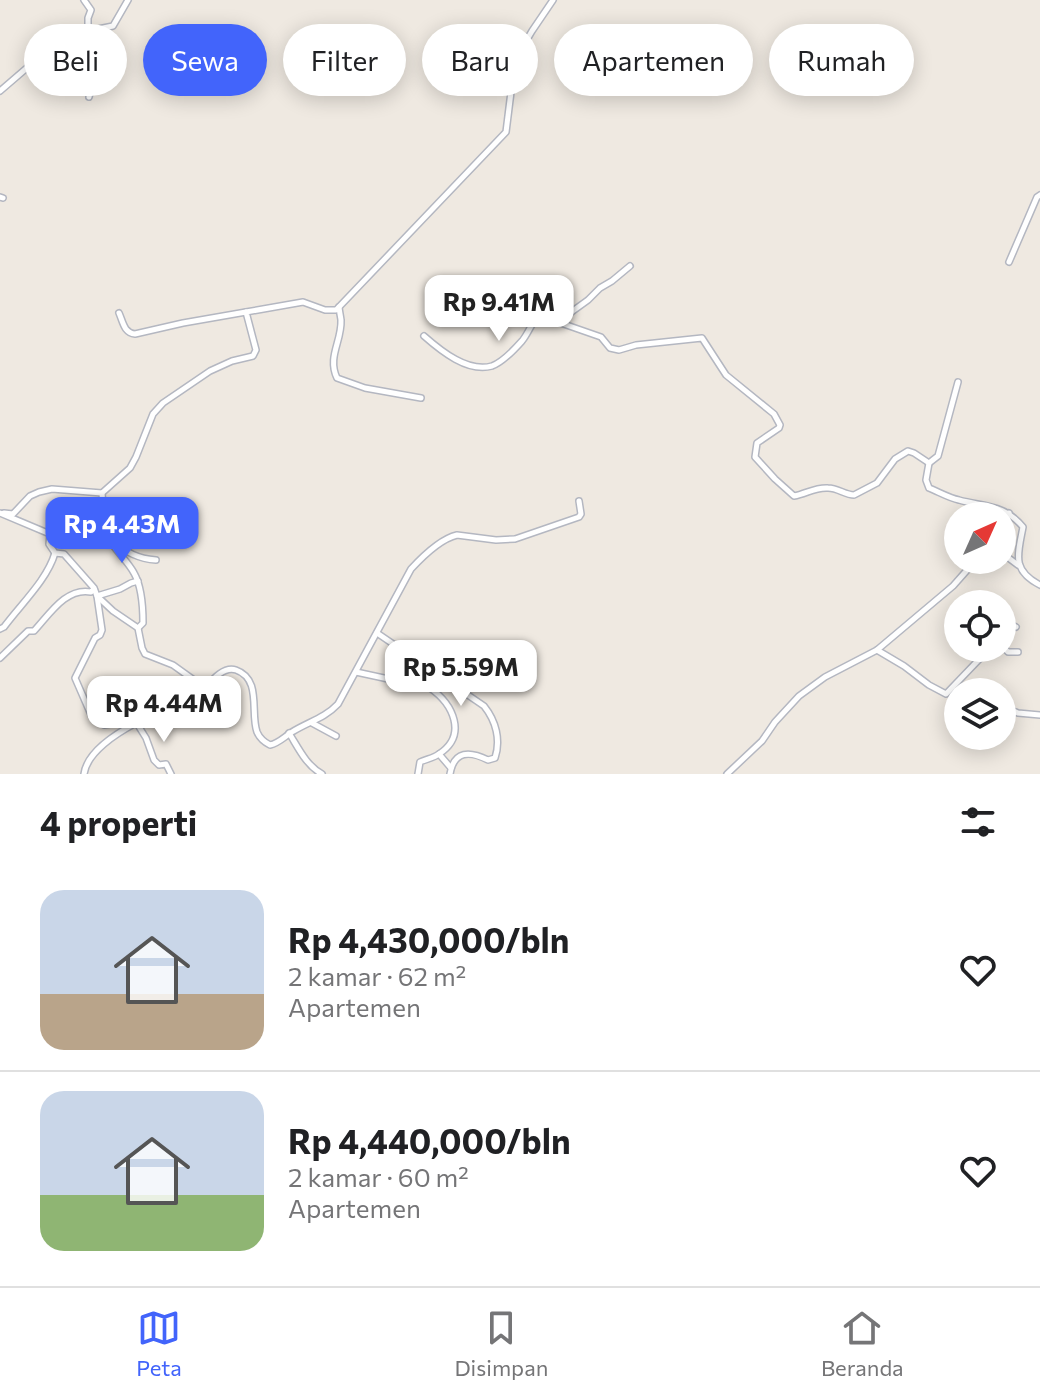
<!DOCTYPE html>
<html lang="id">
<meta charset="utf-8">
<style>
:root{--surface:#fff;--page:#f2f2f2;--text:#202124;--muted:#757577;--line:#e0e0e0;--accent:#4264fb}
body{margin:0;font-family:Commissioner,sans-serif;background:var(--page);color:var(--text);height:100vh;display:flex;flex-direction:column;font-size:30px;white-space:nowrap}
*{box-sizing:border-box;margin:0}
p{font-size:26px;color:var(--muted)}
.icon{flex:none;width:44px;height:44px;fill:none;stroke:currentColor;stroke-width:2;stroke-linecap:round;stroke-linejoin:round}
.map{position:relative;height:774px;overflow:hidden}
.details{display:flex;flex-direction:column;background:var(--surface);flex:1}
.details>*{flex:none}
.hud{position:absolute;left:24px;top:24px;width:992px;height:72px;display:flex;gap:16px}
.needle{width:52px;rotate:45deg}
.controls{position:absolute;left:944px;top:502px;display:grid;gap:16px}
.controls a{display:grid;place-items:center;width:72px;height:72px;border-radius:50%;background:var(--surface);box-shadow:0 4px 20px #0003;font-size:40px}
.price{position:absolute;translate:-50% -68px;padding:0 18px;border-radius:16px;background:#fff;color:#222;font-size:26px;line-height:52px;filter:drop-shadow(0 2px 4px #0008)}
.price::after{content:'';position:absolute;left:50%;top:48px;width:24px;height:18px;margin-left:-12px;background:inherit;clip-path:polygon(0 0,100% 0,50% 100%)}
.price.on{background:var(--accent);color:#fff}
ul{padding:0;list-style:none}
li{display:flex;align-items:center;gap:24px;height:200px;padding:0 40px}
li+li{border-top:2px solid var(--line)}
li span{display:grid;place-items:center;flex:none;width:224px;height:160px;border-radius:24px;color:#555}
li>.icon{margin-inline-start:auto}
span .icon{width:96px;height:96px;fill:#fffc;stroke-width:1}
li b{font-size:34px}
h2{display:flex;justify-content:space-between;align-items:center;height:96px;padding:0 40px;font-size:34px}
.tag{padding:0 28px;border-radius:36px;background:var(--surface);box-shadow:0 4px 20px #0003;font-size:28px;line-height:72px}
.tag.on{background:var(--accent);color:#fff}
.dock{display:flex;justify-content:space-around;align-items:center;height:112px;border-top:2px solid var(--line);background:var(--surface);font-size:22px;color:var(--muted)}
.dock a{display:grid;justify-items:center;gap:4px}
.dock .on{color:var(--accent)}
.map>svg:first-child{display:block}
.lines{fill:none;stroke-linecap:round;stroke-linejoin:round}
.minor-casing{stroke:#b4b7c1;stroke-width:8}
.minor{stroke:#fff;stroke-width:5}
</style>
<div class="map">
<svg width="1040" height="774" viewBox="0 0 1040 774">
<rect width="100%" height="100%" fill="#efe9e1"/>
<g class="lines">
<g class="minor-casing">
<g id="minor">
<path d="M84,0L91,10L88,18V31L81,79L82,84L90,93L89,97"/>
<path d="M0,91L57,42L73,34L113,26L128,0"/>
<path d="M0,197L3,198"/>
<path d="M1009,262L1037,197L1040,195"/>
<path d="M339,307C339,309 341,319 341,320C342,341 327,357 337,378L365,388L421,398"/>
<path d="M119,313C123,322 124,333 135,334L183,323L246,312"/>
<path d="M561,323L570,313L588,300L600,288L612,281L630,266"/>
<path d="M424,336C441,351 468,373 492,366C503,362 514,350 522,341C527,335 530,327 535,320L545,319L555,321L601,337L610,348L619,350L636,345L702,338L726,375L774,414L780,425L779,428L757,443L755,457L775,479L794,496C806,494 815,487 828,488C838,488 845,495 854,495L877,483L895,459L908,451L914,453L929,463L938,456L958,382"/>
<path d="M929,463L926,480L929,488C939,492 949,498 959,500C985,507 1004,504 1023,527C1018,554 1011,570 1040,585"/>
<path d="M0,513L50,534L49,544L55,553L64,554L94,588L97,596L113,611L138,628L142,648L145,654L173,665L205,688C213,679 224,666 236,670C262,679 250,713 257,732C260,739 264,742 270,745C279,743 284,737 292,732C308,722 325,718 338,704L411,569C423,556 440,539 457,535L496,540L515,539L579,517L581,514L579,501"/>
<path d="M4,513L13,514L30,496L39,492L52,489L102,493"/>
<path d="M1002,525L1009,513"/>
<path d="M113,540C124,552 140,559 156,560"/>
<path d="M1002,553L1018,565"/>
<path d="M138,581L131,583L120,589L97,596L102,630L100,635L95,638L75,678L92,717L104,725L135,720H171L185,715L205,702V688"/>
<path d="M1002,625L1006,622L1016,627"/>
<path d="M138,628L143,623C143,607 142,587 134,573C126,558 111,548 106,531C103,519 103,505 102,493L130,468L136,457L153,414L163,403L210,371L232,361L253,356L256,350L246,312L303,302L325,310H336L339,307L506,132L515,60L532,31L553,0"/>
<path d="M0,629L4,627C21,604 47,580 55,553"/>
<path d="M377,633L484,706C496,721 501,740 495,758L488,760C470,751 454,750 450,774"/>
<path d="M1002,646L1008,652H1018"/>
<path d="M877,650L904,666L929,685L946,694L990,648"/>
<path d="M0,658L28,631H34C49,615 66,587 91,592L94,589"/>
<path d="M356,672L430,688C453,704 468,735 439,754C434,758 426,759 420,762L418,774"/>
<path d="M1002,706L1018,713L1040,715"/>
<path d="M136,722L146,738L154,760L159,765L166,764L171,774"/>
<path d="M312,723L336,736"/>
<path d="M289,733C299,749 306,765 322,774"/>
<path d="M439,754L451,768"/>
<path d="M84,774C87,752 117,733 136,723"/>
<path d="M727,774L762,741L775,722L799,696L825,677L877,650L953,586L976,560"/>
</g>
</g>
<use href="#minor" class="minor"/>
</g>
</svg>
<div class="controls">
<a><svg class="needle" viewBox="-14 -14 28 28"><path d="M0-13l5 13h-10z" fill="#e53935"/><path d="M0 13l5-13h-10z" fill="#757577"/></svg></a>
<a><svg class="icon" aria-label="locate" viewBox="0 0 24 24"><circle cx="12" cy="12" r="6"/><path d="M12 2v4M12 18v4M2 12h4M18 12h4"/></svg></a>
<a><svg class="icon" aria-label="layers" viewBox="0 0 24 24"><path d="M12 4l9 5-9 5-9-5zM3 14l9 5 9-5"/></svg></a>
</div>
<b class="price" style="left:499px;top:343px">Rp 9.41M</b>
<b class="price on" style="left:122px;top:565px">Rp 4.43M</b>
<b class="price" style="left:461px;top:708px">Rp 5.59M</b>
<b class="price" style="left:164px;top:744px">Rp 4.44M</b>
<div class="hud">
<a class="tag">Beli</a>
<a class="tag on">Sewa</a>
<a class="tag">Filter</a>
<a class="tag">Baru</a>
<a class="tag">Apartemen</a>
<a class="tag">Rumah</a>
</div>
</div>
<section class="details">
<h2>4 properti<svg class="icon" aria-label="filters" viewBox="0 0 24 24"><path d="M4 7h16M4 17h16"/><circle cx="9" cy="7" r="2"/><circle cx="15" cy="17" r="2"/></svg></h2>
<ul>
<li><span style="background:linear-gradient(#c9d6e8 65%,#b9a48a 0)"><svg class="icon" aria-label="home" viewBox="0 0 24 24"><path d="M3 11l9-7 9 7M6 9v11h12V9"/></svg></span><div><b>Rp 4,430,000/bln</b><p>2 kamar · 62 m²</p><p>Apartemen</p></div><svg class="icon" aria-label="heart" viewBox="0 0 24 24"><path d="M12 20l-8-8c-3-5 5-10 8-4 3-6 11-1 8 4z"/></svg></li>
<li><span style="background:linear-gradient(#c9d6e8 65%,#8fb573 0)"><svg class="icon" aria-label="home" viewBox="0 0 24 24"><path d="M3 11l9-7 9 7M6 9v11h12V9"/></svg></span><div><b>Rp 4,440,000/bln</b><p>2 kamar · 60 m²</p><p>Apartemen</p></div><svg class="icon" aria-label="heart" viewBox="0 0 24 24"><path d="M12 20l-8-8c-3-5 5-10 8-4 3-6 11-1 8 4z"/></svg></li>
</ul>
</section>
<nav class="dock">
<a class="on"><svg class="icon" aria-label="map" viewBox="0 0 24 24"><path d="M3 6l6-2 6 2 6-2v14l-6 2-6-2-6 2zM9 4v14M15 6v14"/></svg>Peta</a>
<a><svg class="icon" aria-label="saved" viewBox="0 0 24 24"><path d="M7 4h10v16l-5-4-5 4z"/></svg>Disimpan</a>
<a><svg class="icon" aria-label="home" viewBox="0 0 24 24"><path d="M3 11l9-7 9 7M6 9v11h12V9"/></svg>Beranda</a>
</nav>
